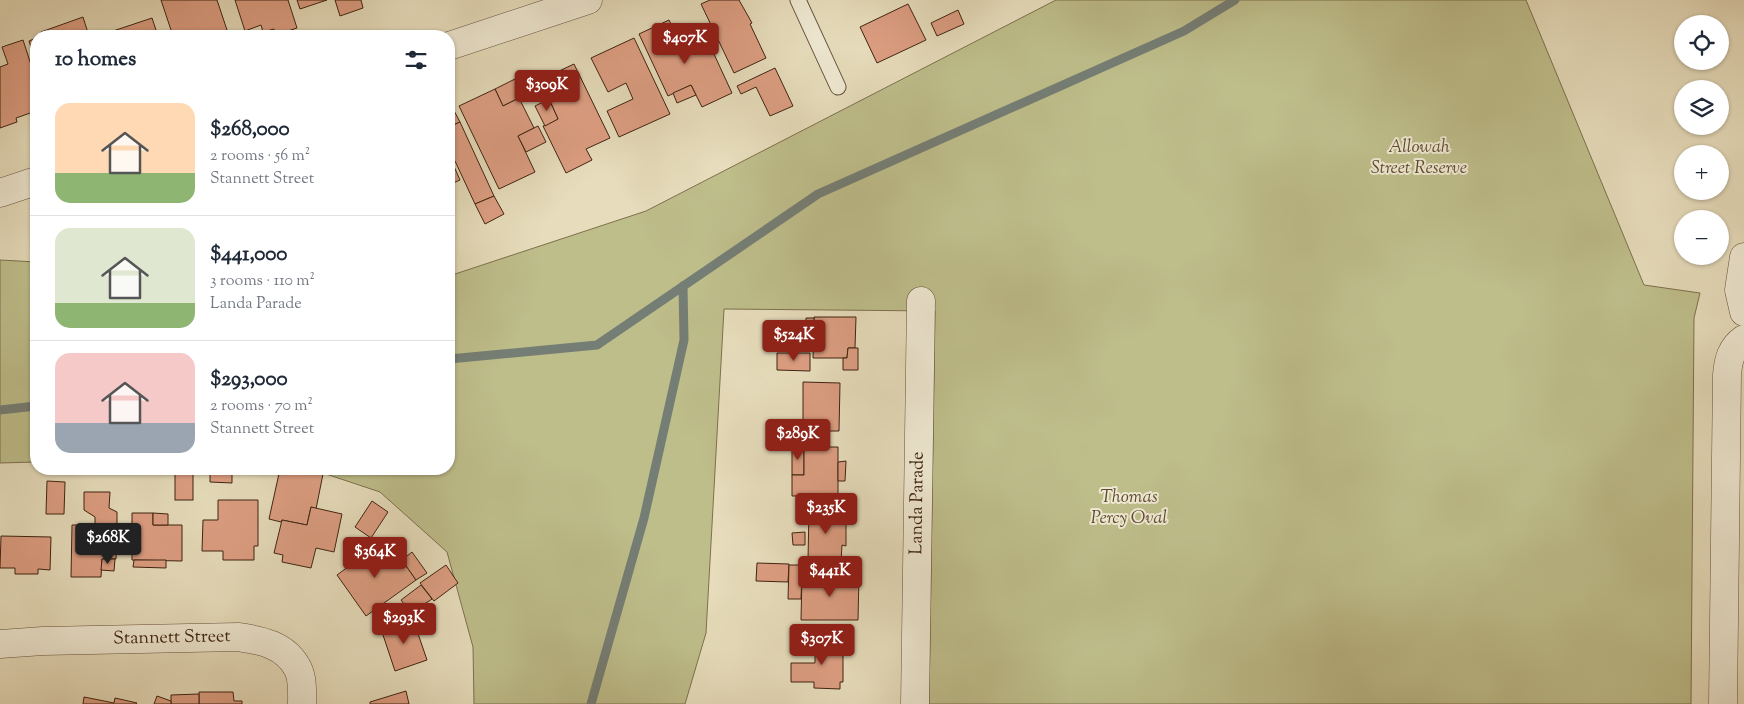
<!DOCTYPE html>
<meta charset="utf-8">
<style>
:root{--surface:#fff;--page:#f2f2f3;--text:#1f2937;--muted:#747a83;--line:#e0e1e3;--accent:#8f2418}
body{margin:0;font-family:"Sorts Mill Goudy",serif;background:var(--page);color:var(--text);height:100vh;display:flex;flex-direction:column;font-size:19px;white-space:nowrap}
*{box-sizing:border-box;margin:0}
p{font-size:16px;color:var(--muted)}
.icon{flex:none;width:28px;height:28px;fill:none;stroke:currentColor;stroke-width:2;stroke-linecap:round;stroke-linejoin:round}
.map{position:relative;flex:1;overflow:hidden}
.side{position:absolute;left:30px;top:30px;width:425px;height:445px;display:flex;flex-direction:column;background:var(--surface);border-radius:20px;box-shadow:0 1px 4px #0004}
.side>*{flex:none}
.buttons{position:absolute;left:1674px;top:15px;display:grid;gap:10px}
.buttons a{display:grid;place-items:center;width:55px;height:55px;border-radius:50%;background:var(--surface);box-shadow:0 1px 4px #0004;font-size:25px}
.price{position:absolute;translate:-50% -42px;padding:0 11px;border-radius:5px;background:var(--accent);color:#fff;font-size:16px;line-height:32px;filter:drop-shadow(0 1px 2px #0008)}
.price::after{content:'';position:absolute;left:50%;top:30px;width:15px;height:11px;margin-left:-8px;background:inherit;clip-path:polygon(0 0,100% 0,50% 100%)}
.price.current{background:#222;color:#fff}
ul{padding:0;list-style:none}
li{display:flex;align-items:center;gap:15px;height:125px;padding:0 25px}
li+li{border-top:1px solid var(--line)}
li span{display:grid;place-items:center;flex:none;width:140px;height:100px;border-radius:15px;color:#555}
li>.icon{margin-inline-start:auto}
span .icon{width:60px;height:60px;fill:#fffc;stroke-width:1}
li b{font-size:21px}
h2{display:flex;justify-content:space-between;align-items:center;height:60px;padding:0 25px;font-size:21px}
.map>svg:first-child{display:block}
.green{fill:#bebe8b;stroke:#7e704e}
.lines{fill:none;stroke-linecap:round;stroke-linejoin:round}
.stream{stroke:#757e75;stroke-width:9}
.building{fill:#dd9e82;stroke:#3e2311}
.lane-casing{stroke:#68523c;stroke-width:17}
.street-casing{stroke:#68523c;stroke-width:29}
.lane{stroke:#efe9d3;stroke-width:15}
.street{stroke:#efe9d3;stroke-width:28}
.labels{text-anchor:middle;dominant-baseline:central;stroke-width:4;stroke-linejoin:round;paint-order:stroke}
.park-label{font-size:18px;font-style:italic;fill:#5e4a30;stroke:#efe9d3}
.street-label{font-size:18px;fill:#3e2311;stroke:#efe9d3}
</style>
<div class="map">
<svg width="1744" height="704" viewBox="0 0 1744 704">
<rect width="100%" height="100%" fill="#e7ddbc"/>
<filter id="stains"><feTurbulence type="fractalNoise" baseFrequency=".004" numOctaves="4"/><feColorMatrix values="0 0 0 0 .2 0 0 0 0 .09 0 0 0 0 .02 0 0 0 .5 -.17"/></filter>
<radialGradient id="worn" r=".72"><stop offset=".6" stop-color="#630" stop-opacity="0"/><stop offset="1" stop-color="#630" stop-opacity=".3"/></radialGradient>
<g class="green">
<path d="M1056,0H1526L1644,285L1700,293L1694,318L1691,704H929L935,311L724,309L706,633L685,704H474L473,647L447,552L380,492L311,469H449V276L646,211Z"/>
<path d="M0,260L36,262V462L0,463Z"/>
</g>
<g class="lines">
<g class="stream">
<path d="M449,359L597,345L818,194L1184,31L1235,0"/>
<path d="M0,410L36,406"/>
<path d="M591,704L644,518L684,340L683,286"/>
</g>
</g>
<g class="building">
<path d="M161,0H217L229,36H173Z"/>
<path d="M235,0H288L297,28L276,35L274,29L263,32L261,25L245,31Z"/>
<path d="M297,0H327L300,9Z"/>
<path d="M335,0H361L363,8L340,16Z"/>
<path d="M710,0H739L752,23L750,24L766,58L734,73L701,4Z"/>
<path d="M908,4L926,40L877,63L860,27Z"/>
<path d="M958,10L964,24L937,36L931,23Z"/>
<path d="M83,17L89,36H42L41,32Z"/>
<path d="M152,18L158,36H98Z"/>
<path d="M669,20L684,50L707,39L732,93L702,107L691,85L668,96L639,34Z"/>
<path d="M36,38V62L29,41Z"/>
<path d="M634,38L670,114L619,137L607,111L633,99L626,83L608,92L591,58Z"/>
<path d="M23,40L36,80V111L16,118L17,122L0,128V67L8,64L2,47Z"/>
<path d="M574,64L610,138L586,149L592,160L566,173L543,126L558,119L549,99L545,101L536,82Z"/>
<path d="M775,68L793,106L770,116L756,87L741,94L737,86Z"/>
<path d="M515,79L523,96L503,106L495,89Z"/>
<path d="M691,85L696,95L677,103L673,93Z"/>
<path d="M495,89L503,106L519,98L534,128L518,136L535,172L499,189L459,106Z"/>
<path d="M549,99L558,119L545,126L535,106Z"/>
<path d="M451,105L460,122L449,127V106Z"/>
<path d="M460,122L494,196L475,204L455,161L452,162L460,180L449,185V127Z"/>
<path d="M538,126L546,142L526,152L518,136Z"/>
<path d="M494,196L504,214L485,224L475,204Z"/>
<path d="M814,317H856L855,348H848L847,358H813Z"/>
<path d="M806,318H814L813,342L806,341Z"/>
<path d="M848,348H858V370H843V358H847Z"/>
<path d="M777,353H810V371L777,370Z"/>
<path d="M803,382L840,383L839,431H803Z"/>
<rect x="792" y="447" width="12" height="28"/>
<path d="M804,447H838V496H792V475H804Z"/>
<path d="M846,461L845,481H838V462Z"/>
<rect x="175" y="469" width="18" height="31"/>
<path d="M210,469H232V483L210,482Z"/>
<path d="M280,469H324L316,509L311,507L307,525L282,520L281,522L269,519Z"/>
<path d="M47,481L65,482L64,514H46Z"/>
<path d="M84,492H110L109,508L117,512V528H95V517L84,510Z"/>
<path d="M218,500H258V546H254V560H223V551H202L203,520H218Z"/>
<path d="M372,501L388,512L371,538L355,527Z"/>
<path d="M311,507L342,514L334,552L316,548L311,568L282,562L283,555L274,553L282,520L307,525Z"/>
<path d="M809,510H842L841,521H846V546L842,545L841,561L808,560Z"/>
<path d="M132,513H153V525H182V561L132,560Z"/>
<path d="M153,513L168,514V525H153Z"/>
<path d="M72,525H94L95,528H117L116,559H102L101,577H71Z"/>
<path d="M805,532V545H793L792,533Z"/>
<path d="M1,536L51,537L50,570L38,569V574H15V568H0Z"/>
<path d="M379,544L394,565L402,560L416,580L366,616L337,575Z"/>
<path d="M412,552L427,573L416,580L402,560Z"/>
<path d="M102,559H115L114,571L101,570Z"/>
<path d="M134,560H166V568L133,567Z"/>
<path d="M757,563L789,564L788,582L756,581Z"/>
<path d="M446,565L458,583L434,601L420,583Z"/>
<path d="M789,565H804V576L802,575L801,599H788Z"/>
<path d="M802,575L859,576L858,620H801Z"/>
<path d="M421,585L432,599L411,613L401,600Z"/>
<path d="M413,619L427,660L395,671L381,629Z"/>
<path d="M815,637L841,638V655L843,656V682H840V689L814,688V682H791V663H815Z"/>
<path d="M406,691L409,704H370V702Z"/>
<path d="M199,692H233L234,701H242V704H199Z"/>
<path d="M199,694V704H171V695Z"/>
<path d="M157,696L171,701V704H154Z"/>
<path d="M84,697L114,703L115,698L137,703L136,704H83Z"/>
</g>
<g class="lines">
<g class="lane-casing">
<path id="lane" d="M798,0L838,87"/>
</g>
<g class="street-casing">
<g id="street">
<path d="M449,46L588,0"/>
<path d="M0,193L36,181"/>
<path d="M1744,257L1739,290L1744,312"/>
<path id="s1" d="M0,644L43,641L238,637C261,640 286,645 298,669C303,679 302,693 302,704"/>
<path id="s2" d="M915,704L921,301"/>
<path d="M1723,704L1727,375C1728,361 1731,348 1744,339"/>
</g>
</g>
<use href="#lane" class="lane"/>
<use href="#street" class="street"/>
</g>
<g class="labels">
<g class="park-label">
<text x="1419" y="148">Allowah<tspan x="1419" dy="21">Street Reserve</tspan></text>
<text x="1129" y="498">Thomas<tspan x="1129" dy="21">Percy Oval</tspan></text>
</g>
<g class="street-label">
<text stroke="none"><textPath href="#s2" startOffset="201">Landa Parade</textPath></text>
<text stroke="none"><textPath href="#s1" startOffset="172">Stannett Street</textPath></text>
</g>
</g>
<rect width="100%" height="100%" filter="url(#stains)"/>
<rect width="100%" height="100%" fill="url(#worn)"/>
</svg>
<div class="buttons">
<a><svg class="icon" aria-label="locate" viewBox="0 0 24 24"><circle cx="12" cy="12" r="6"/><path d="M12 2v4M12 18v4M2 12h4M18 12h4"/></svg></a>
<a><svg class="icon" aria-label="layers" viewBox="0 0 24 24"><path d="M12 4l9 5-9 5-9-5zM3 14l9 5 9-5"/></svg></a>
<a>+</a>
<a>−</a>
</div>
<b class="price" style="left:685px;top:65px">$407K</b>
<b class="price" style="left:547px;top:112px">$309K</b>
<b class="price" style="left:794px;top:362px">$524K</b>
<b class="price" style="left:798px;top:461px">$289K</b>
<b class="price" style="left:826px;top:535px">$235K</b>
<b class="price current" style="left:108px;top:565px">$268K</b>
<b class="price" style="left:375px;top:579px">$364K</b>
<b class="price" style="left:830px;top:598px">$441K</b>
<b class="price" style="left:404px;top:645px">$293K</b>
<b class="price" style="left:822px;top:666px">$307K</b>
<section class="side">
<h2>10 homes<svg class="icon" aria-label="filters" viewBox="0 0 24 24"><path d="M4 7h16M4 17h16"/><circle cx="9" cy="7" r="2"/><circle cx="15" cy="17" r="2"/></svg></h2>
<ul>
<li><span style="background:linear-gradient(#ffd9b3 70%,#8fb573 0)"><svg class="icon" aria-label="home" viewBox="0 0 24 24"><path d="M3 11l9-7 9 7M6 9v11h12V9"/></svg></span><div><b>$268,000</b><p>2 rooms · 56 m²</p><p>Stannett Street</p></div></li>
<li><span style="background:linear-gradient(#dfe7d0 75%,#8fb573 0)"><svg class="icon" aria-label="home" viewBox="0 0 24 24"><path d="M3 11l9-7 9 7M6 9v11h12V9"/></svg></span><div><b>$441,000</b><p>3 rooms · 110 m²</p><p>Landa Parade</p></div></li>
<li><span style="background:linear-gradient(#f6c9c9 70%,#9aa5b1 0)"><svg class="icon" aria-label="home" viewBox="0 0 24 24"><path d="M3 11l9-7 9 7M6 9v11h12V9"/></svg></span><div><b>$293,000</b><p>2 rooms · 70 m²</p><p>Stannett Street</p></div></li>
</ul>
</section>
</div>
